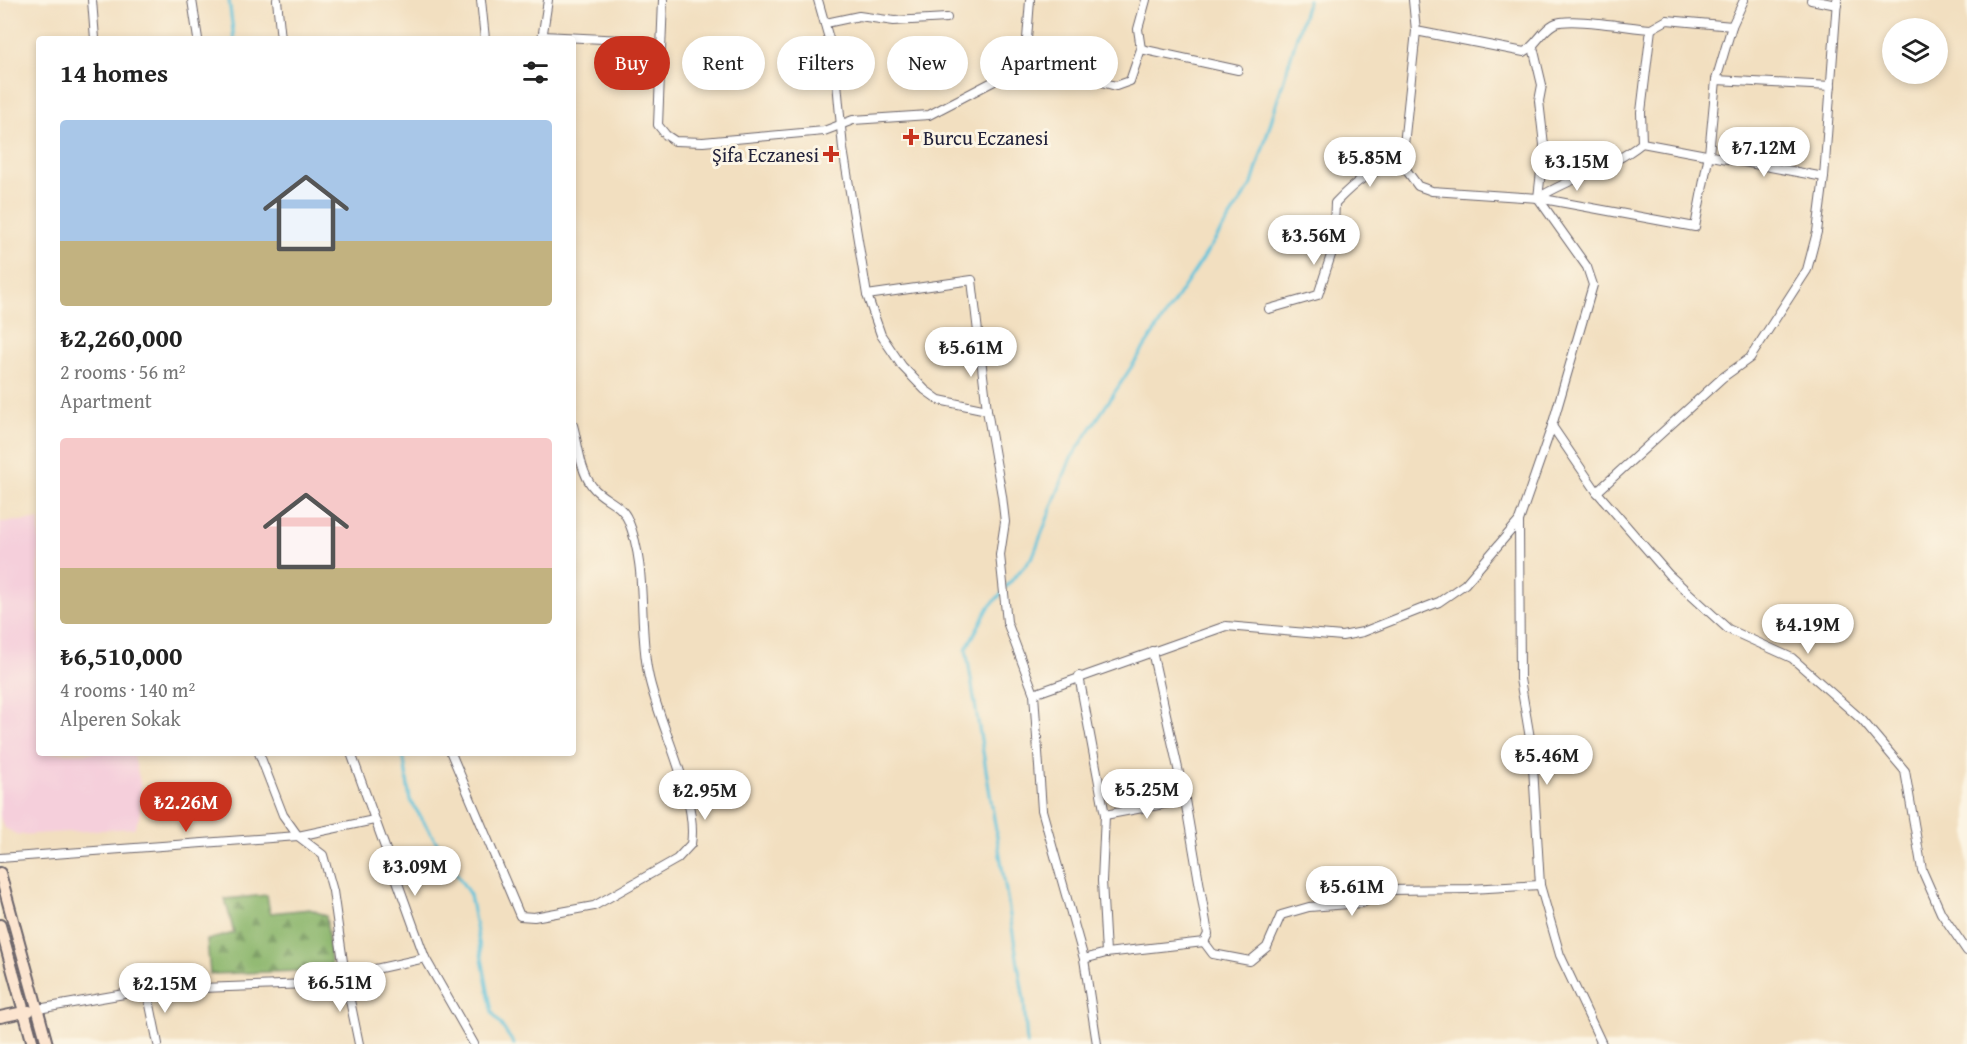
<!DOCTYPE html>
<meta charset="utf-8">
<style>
:root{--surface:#fff;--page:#f2f2f2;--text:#222;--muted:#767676;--accent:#c8321e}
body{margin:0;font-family:"Gentium Book Plus",serif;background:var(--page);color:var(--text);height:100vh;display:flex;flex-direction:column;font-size:22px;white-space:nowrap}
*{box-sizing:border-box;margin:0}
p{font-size:20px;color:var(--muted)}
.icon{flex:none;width:33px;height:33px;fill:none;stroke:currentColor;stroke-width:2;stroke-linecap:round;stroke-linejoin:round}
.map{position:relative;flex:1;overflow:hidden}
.sheet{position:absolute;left:36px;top:36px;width:540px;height:720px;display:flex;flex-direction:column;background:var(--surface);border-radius:6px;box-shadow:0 3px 9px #0003}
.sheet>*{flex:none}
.guide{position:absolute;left:594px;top:36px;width:570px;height:54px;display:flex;gap:12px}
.tools{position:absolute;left:1882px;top:18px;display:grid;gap:12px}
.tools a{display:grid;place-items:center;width:66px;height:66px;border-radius:50%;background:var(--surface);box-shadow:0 3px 9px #0003;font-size:30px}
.price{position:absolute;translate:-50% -51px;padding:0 14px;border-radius:21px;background:#fff;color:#222;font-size:20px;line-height:39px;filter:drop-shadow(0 2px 3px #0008)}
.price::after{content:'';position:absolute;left:50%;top:36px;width:18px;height:14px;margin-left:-9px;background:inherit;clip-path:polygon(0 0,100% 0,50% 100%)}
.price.current{background:var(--accent);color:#fff}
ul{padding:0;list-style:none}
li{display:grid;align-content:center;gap:12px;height:318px;padding:0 24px}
li span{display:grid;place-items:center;height:186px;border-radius:6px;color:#555}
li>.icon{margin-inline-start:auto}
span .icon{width:108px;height:108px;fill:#fffc;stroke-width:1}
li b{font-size:26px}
h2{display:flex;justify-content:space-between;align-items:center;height:72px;padding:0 24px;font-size:26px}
.tag{padding:0 21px;border-radius:27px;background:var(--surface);box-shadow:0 3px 9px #0003;font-size:21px;line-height:54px}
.tag.current{background:var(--accent);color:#fff}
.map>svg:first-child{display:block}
.built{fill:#f5cfdb}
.forest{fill:url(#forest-firs);stroke:#566c54;stroke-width:1.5}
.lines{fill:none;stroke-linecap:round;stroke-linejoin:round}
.stream{stroke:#5dc2db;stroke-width:3}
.street-casing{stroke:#6b646a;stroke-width:10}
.secondary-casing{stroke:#6b646a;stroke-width:14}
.street{stroke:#fff;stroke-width:8}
.secondary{stroke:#fce5d0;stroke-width:10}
.poi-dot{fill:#c8321e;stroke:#fcf5e5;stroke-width:2}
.labels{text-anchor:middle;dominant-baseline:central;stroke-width:6;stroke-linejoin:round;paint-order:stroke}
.poi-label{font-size:20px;fill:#22223b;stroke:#fcf5e5;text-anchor:start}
</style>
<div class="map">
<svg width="1967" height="1044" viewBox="0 0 1967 1044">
<defs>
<pattern id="forest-firs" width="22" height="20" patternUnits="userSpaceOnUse" patternTransform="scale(1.5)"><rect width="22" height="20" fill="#8bb66c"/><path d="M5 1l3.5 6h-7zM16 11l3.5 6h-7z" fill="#71945a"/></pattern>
</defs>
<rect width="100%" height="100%" fill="#fcf5e5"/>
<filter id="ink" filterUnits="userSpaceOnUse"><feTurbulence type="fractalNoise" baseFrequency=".0167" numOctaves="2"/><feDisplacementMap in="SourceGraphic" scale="12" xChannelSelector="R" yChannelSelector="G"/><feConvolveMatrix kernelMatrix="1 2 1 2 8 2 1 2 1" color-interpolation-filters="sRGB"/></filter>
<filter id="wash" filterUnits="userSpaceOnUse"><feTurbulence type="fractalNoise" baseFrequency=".008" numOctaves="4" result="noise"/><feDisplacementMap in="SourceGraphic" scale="24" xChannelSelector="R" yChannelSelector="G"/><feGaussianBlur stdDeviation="1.35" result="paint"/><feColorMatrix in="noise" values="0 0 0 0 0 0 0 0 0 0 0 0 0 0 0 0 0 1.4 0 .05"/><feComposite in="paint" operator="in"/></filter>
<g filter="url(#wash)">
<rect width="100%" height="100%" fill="#f2dfc0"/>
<path class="built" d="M39,520V753H133L141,786L140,816L134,828L18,835L3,827L0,816V522Z"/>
<path class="forest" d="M267,895L270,913L310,909L326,916L332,970L210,974L207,940L234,933L225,899Z"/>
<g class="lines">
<g class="stream">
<path d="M229,0L234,39"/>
<path d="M1006,587L1033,556L1070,460L1252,184L1308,0"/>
<path d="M1002,593L989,607L966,649L1024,1000L1027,1044"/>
<path d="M403,753L410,800L470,895L492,1012L514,1044"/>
</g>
</g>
</g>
<g filter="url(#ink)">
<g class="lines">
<g class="street-casing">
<g id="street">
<path d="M92,0L95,39"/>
<path d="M192,0L198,39"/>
<path d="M277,0L281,39"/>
<path d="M481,0L485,39"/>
<path d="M663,0L658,125L666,135L675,141L703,142L824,131L853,120L929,115L1025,65L1046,67L1116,86L1130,81L1141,49L1138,29L1146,0"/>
<path d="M818,0L835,60L843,149L867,295L881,335L902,366L925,390L939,400L987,410"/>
<path d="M1413,0L1416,31L1402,164L1418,186L1432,191L1538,198L1695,227L1709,154L1716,80L1732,26L1744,0"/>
<path d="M1811,0L1837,5"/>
<path d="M826,23L859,16L894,21L947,18"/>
<path d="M1651,29L1667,20L1732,26"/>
<path d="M1416,31L1524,52C1537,45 1541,31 1554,24C1569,16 1631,28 1651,29L1641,112L1642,143"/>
<path d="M543,36L623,40L661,53"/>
<path d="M542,39L548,0"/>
<path d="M1141,49L1238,70"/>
<path d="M1025,65L1030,0"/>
<path d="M1716,80L1831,86"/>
<path d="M1642,143L1824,177"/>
<path d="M1538,198C1571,177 1612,168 1642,143"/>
<path d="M867,295L972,280L987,410L1002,496L1005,522L1000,555L1007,622L1034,694L1042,810L1084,959L1097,1044"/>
<path d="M1269,309L1318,295L1333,249L1335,203C1355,182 1373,167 1402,164"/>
<path d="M1552,426L1597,492L1669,575L1728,629L1792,658L1862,720L1905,771L1922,870L1941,913L1967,951"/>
<path d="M1597,492L1722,378L1750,358L1807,270L1817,232L1824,177L1837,0"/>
<path d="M1519,521L1520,679L1532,750L1540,885L1560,955L1602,1044"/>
<path d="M1079,676L1105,815L1102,881L1106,953"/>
<path d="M1034,694L1226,626L1342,636L1363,632L1439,602L1465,584L1519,521L1552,426L1593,285L1587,267L1538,198L1544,145L1539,101L1542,85L1533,47"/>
<path d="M259,753L283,815L298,836L323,855L333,891L345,976L359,1044"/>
<path d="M351,753L425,958L474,1044"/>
<path d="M451,753L520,916L534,917L594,906L677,859L691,844C699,797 657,722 648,673C638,623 648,567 628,520C621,502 602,500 592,486C580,471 578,443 573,425"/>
<path d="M1105,815L1185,800"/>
<path d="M0,858L298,836L374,820"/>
<path d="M1204,942L1213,954L1250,961L1267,947L1281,915L1309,907L1362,903L1388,890L1470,889L1540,885"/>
<path d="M1084,959L1106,953L1204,942L1208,934L1185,800L1152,651"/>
<path d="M147,990L158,1044"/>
<path d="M38,1009L147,990L308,984L425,958"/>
</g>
</g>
<g class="secondary-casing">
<g id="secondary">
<path d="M0,873L47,1044"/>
<path d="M0,925L33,1044"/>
<path d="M0,1017L29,1011"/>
</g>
</g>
<use href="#street" class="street"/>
<use href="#secondary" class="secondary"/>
</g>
</g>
<g class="poi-dot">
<path d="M908 128h6v6h6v6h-6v6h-6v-6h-6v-6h6z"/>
<path d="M828 145h6v6h6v6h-6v6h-6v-6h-6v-6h6z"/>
</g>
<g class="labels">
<g class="poi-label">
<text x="923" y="137">Burcu Eczanesi</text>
<text x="819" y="154" text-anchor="end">Şifa Eczanesi</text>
</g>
</g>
</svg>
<div class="tools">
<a><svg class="icon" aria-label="layers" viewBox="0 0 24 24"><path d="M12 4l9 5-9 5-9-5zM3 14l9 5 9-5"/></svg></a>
</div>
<b class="price" style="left:1764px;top:178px">₺7.12M</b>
<b class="price" style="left:1370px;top:188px">₺5.85M</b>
<b class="price" style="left:1577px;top:192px">₺3.15M</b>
<b class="price" style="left:1314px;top:266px">₺3.56M</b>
<b class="price" style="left:971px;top:378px">₺5.61M</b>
<b class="price" style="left:1808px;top:655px">₺4.19M</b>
<b class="price" style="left:1547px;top:786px">₺5.46M</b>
<b class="price" style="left:1147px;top:820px">₺5.25M</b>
<b class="price" style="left:705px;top:821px">₺2.95M</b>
<b class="price current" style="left:186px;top:833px">₺2.26M</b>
<b class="price" style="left:415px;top:897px">₺3.09M</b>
<b class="price" style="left:1352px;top:917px">₺5.61M</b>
<b class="price" style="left:340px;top:1013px">₺6.51M</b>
<b class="price" style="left:165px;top:1014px">₺2.15M</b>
<div class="guide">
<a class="tag current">Buy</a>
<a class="tag">Rent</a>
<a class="tag">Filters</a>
<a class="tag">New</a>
<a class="tag">Apartment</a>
</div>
<section class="sheet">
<h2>14 homes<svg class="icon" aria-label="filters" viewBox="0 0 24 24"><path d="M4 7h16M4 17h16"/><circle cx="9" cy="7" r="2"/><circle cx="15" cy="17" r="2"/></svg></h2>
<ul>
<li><span style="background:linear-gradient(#a9c7e8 65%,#c2b280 0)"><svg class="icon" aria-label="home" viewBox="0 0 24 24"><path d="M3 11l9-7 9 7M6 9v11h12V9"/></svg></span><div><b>₺2,260,000</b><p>2 rooms · 56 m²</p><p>Apartment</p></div></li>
<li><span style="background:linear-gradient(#f6c9c9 70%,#c2b280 0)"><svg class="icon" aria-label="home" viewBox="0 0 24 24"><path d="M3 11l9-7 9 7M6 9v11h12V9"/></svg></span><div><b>₺6,510,000</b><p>4 rooms · 140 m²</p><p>Alperen Sokak</p></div></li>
</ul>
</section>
</div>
